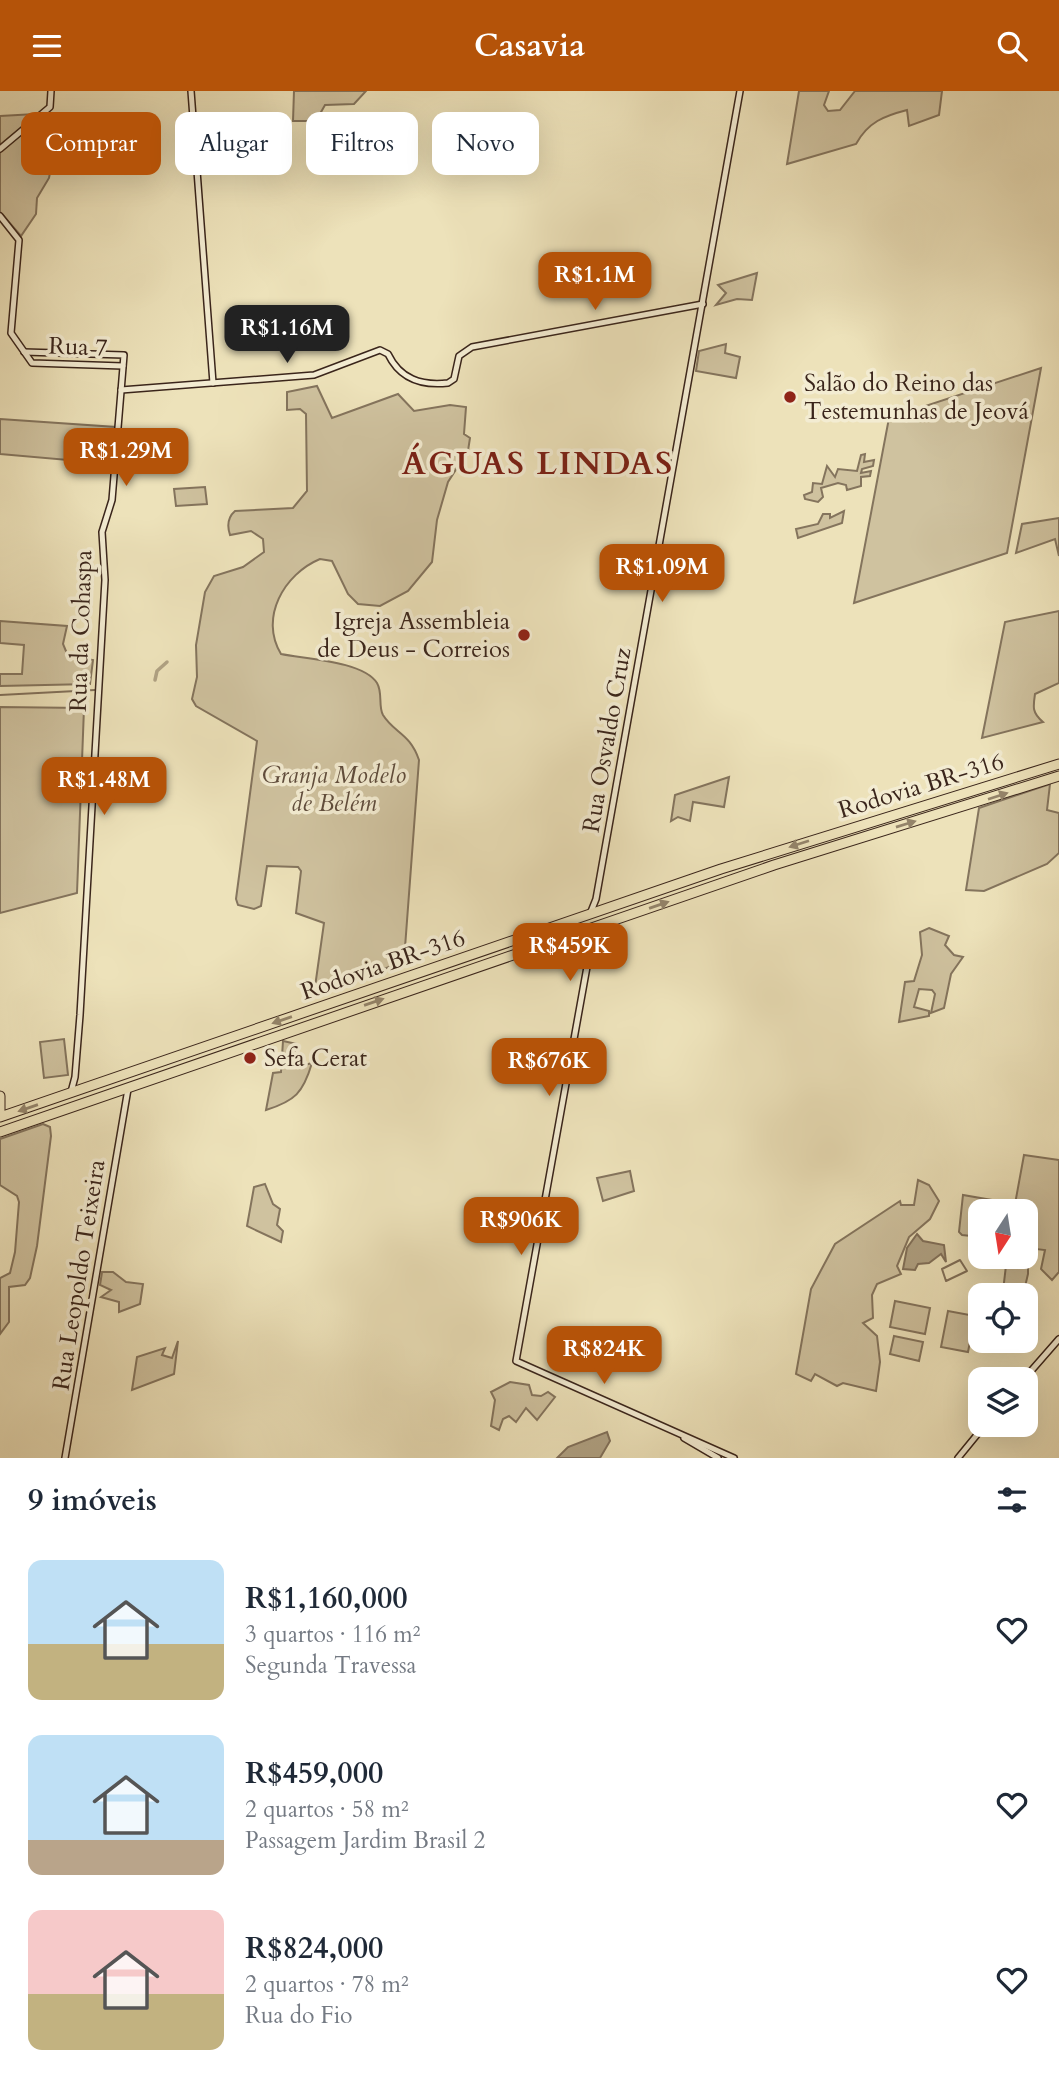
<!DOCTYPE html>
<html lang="pt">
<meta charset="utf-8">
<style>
:root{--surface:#fff;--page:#f2f2f3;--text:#1f2937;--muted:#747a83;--accent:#b45309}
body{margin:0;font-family:Cardo,serif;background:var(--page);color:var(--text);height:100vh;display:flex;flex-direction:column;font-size:26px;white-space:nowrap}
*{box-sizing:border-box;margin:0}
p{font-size:23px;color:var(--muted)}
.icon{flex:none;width:38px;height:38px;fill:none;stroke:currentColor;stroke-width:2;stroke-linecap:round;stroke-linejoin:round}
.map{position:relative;height:1367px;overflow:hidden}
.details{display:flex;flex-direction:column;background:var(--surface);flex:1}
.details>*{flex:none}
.banner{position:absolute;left:21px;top:21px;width:700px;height:63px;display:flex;gap:14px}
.needle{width:46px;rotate:192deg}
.controls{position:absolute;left:968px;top:1108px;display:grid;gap:14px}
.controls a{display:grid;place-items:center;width:70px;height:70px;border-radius:14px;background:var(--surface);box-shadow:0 7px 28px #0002;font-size:35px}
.price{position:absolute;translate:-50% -60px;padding:0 16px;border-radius:14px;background:var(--accent);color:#fff;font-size:23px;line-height:46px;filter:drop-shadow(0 2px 4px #0008)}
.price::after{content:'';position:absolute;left:50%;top:42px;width:21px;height:16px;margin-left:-10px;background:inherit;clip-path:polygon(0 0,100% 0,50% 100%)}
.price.selected{background:#222;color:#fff}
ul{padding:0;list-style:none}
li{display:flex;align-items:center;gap:21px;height:175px;padding:0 28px}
li span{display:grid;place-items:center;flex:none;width:196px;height:140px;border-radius:14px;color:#555}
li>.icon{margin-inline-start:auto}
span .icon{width:84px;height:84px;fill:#fffc;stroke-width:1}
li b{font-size:30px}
h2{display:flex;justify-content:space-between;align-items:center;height:84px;padding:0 28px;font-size:30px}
.tag{padding:0 24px;border-radius:14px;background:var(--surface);box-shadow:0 7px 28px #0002;font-size:24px;line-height:63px}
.tag.selected{background:var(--accent);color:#fff}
header{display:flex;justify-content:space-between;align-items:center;height:91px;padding:0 28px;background:var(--accent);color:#fff;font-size:32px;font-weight:700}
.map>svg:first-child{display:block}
.green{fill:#cfc29f;stroke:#84745d;stroke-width:2}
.water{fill:#b0a284;stroke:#81705a;stroke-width:2}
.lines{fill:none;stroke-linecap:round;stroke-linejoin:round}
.stream{stroke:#81705a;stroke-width:2}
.canal{stroke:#b0a284;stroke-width:3.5}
.secondary-casing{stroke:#3a251b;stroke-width:8}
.highway-casing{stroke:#3a251b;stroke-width:11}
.secondary{stroke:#f3ecd2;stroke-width:5}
.highway{stroke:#ede2ba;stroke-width:9}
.oneway{fill:#94846a}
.poi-dot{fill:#8f2418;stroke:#f3ecd2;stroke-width:2.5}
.labels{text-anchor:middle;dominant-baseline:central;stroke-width:7;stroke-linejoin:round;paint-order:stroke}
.street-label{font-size:24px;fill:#3a251b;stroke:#f3ecd2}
.poi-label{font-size:24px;fill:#3a251b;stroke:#f3ecd2;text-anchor:start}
.park-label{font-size:24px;font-style:italic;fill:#5f4c3c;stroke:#f3ecd2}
.district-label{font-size:32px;font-weight:bold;letter-spacing:2px;fill:#7a1f14;stroke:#f3ecd2}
</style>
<header><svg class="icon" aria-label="menu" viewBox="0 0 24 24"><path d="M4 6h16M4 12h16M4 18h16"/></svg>Casavia<svg class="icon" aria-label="search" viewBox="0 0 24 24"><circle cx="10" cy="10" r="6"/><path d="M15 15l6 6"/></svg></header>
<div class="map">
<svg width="1059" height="1367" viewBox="0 0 1059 1367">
<rect width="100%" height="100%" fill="#ede2ba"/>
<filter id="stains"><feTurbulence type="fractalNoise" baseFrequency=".00286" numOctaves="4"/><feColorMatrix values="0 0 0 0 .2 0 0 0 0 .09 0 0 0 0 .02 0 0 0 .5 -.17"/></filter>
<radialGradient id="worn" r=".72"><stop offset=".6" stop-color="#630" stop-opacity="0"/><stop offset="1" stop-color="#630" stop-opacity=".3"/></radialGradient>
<g class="green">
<path d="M294,0H366L354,13L325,14L316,30H293Z"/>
<path d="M799,0H829L824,14L828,20L840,19L855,0H942L939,24L909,35L907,19C884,25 868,31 856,53L787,73Z"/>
<path d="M53,22L59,36L49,87L37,107L36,123L21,145L0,121V25Z"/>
<path d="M757,182L752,209L737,208L716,214L726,202L718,194Z"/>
<path d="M726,253L725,262L740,266L736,287L696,280L699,260Z"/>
<path d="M1041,277L1007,462L854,512L889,327Z"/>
<path d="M317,295L332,327L398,303L414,320L450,314L466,316L464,343L470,347L468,360L448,391L437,429L432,471L408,500L380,515L358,513L348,503L332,470L320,468C284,483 259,527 281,563C305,568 363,570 377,592C383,602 378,615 383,624C394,642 410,642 419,669L404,870L317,905L314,903L324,832L296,822L301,780L298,776L267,775L261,815L254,818L238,814L236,808L257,650L196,615L192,608L197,586L196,554L205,501L214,485L243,476L264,461L263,448L251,440L230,444C227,435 227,427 235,420L293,417L307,400L306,323L300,318L287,319V301Z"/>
<path d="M0,328L116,336L113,373L0,363Z"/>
<path d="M865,363L864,371L874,369L873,375L862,378L861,382L871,380L870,385L861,386V395L847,399L846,394L838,392L821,397L823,406L818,411L805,408L804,404L812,401L813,392L822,393L827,375L835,386L838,378L857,380L861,364Z"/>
<path d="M205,396L207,413L176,415L174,398Z"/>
<path d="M844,420L842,432L798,447L796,438L818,433L823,423H830V427Z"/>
<path d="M1059,427V465L1055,448L1016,462L1022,433Z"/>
<path d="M1059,520V592L1035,603C1033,616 1032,622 1043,631L982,647L1005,531Z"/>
<path d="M0,530L67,535L63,553L68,565L93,569L90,593L0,595V583H22L24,554L0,552Z"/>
<path d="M0,616L84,617L77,802L0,822Z"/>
<path d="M729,686L724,716L693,711L690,730L678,726L671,730L675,704Z"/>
<path d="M1050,693L1047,719L1059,722V762L1047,773L984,800L966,799L979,717Z"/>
<path d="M929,837L949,845L945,854L954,864L963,866L951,883L944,917L931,922L935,903L932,899L919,898L914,916L929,920V925L899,931L905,891L914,890L922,864L920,841Z"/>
<path d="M64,948L68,984L44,987L40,951Z"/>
<path d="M283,950L297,953L294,977L312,972C303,1002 295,1010 266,1019L273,982L281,981Z"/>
<path d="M43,1033L50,1036L51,1045L37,1155L30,1187L25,1194L9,1196V1231L0,1243V1187L10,1182L15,1161L19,1111L17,1105L0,1094V1048Z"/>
<path d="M1024,1064L1059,1069V1181L1052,1189L1041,1178L1045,1159L1028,1157V1183L1024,1200H1003L1007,1166H1026V1120H980V1146L962,1144L959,1141L963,1104L1015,1113Z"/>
<path d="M630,1080L634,1100L603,1110L597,1087Z"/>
<path d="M918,1089L929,1094L939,1110L930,1128L909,1146L897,1175L901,1183L877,1193L872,1204L873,1227L863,1232L877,1245L880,1271L876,1300L843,1292L837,1295L815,1283L811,1290L796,1283L811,1198L835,1153L900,1110L901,1114H914Z"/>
<path d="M265,1093L273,1113L280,1118L277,1134L283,1140L281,1151L247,1135L254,1096Z"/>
<path d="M102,1181H113L126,1191L143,1193L140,1213L119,1221V1211L101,1206L111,1199L100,1194Z"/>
<path d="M895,1210L930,1217L925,1243L890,1236Z"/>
<path d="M948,1220L975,1225L968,1261L941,1256Z"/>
<path d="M894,1245L923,1251L919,1270L890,1263Z"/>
<path d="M178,1250L174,1283L132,1299L137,1266L165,1257L162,1264L172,1267Z"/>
<path d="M510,1291L529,1294L532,1304L541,1305L548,1301L555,1306L537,1329L526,1317L516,1331L509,1325L503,1328L499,1339L491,1335L495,1309L491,1301Z"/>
</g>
<g class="water">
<path d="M917,1143L923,1150L944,1154L946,1171L941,1163L929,1172L918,1173L915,1179L903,1178L907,1157Z"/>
<path d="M607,1341L610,1350L600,1367H557L568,1356Z"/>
</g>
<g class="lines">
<g class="stream">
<path d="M0,604L95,599"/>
<path d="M960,1169L967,1180L946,1190L942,1178Z"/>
</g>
<path class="canal" d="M155,589L157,580L167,571"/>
<g class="secondary-casing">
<g id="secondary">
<path d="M191,0L213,292"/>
<path d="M0,58L50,16L51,0"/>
<path d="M0,125L19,149L11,242L32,272L123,275"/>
<path d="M24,261L124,264L112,409L102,441L105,489L80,924L75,986L71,1001"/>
<path d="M121,299L314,284L380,259L388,263C400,288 421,295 448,292L454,288L459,265L472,256L703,213"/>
<path d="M590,823L596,808L740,0"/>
<path d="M594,837L516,1270L734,1367"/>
<path d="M1024,1288L1059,1248"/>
<path d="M684,1347L718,1367"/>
<path d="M65,1367L128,998"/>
<path d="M958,1367L985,1334"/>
</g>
</g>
<g class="highway-casing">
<g id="highway">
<path d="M0,1005V1020"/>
<path d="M0,1026L721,778L1059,673"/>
<path d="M0,1041L774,774L1059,685"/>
</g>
</g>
<use href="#secondary" class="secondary"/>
<use href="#highway" class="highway"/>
</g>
<defs><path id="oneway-solid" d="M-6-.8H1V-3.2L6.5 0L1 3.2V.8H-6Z" transform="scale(1.75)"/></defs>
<g class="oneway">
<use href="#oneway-solid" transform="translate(998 705) rotate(-18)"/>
<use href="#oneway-solid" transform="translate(906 733) rotate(-17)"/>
<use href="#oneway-solid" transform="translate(799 753) rotate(162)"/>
<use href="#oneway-solid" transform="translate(659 814) rotate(-19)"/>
<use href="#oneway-solid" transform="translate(374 911) rotate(-19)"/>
<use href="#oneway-solid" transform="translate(282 929) rotate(161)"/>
<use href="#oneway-solid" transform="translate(28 1017) rotate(161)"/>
</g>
<g class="poi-dot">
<circle cx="790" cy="306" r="7"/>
<circle cx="524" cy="544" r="7"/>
<circle cx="250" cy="967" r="7"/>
</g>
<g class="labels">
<g class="street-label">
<text transform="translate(78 256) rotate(2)">Rua 7</text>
<text transform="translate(81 540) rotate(-88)">Rua da Cohaspa</text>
<text transform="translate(607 649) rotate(-80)">Rua Osvaldo Cruz</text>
<text transform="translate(921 695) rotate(-17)">Rodovia BR-316</text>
<text transform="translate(383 874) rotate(-19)">Rodovia BR-316</text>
<text transform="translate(79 1184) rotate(-81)">Rua Leopoldo Teixeira</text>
</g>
<g class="poi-label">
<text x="804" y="292">Salão do Reino das<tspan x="804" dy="28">Testemunhas de Jeová</tspan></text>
<text x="510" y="530" text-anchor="end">Igreja Assembleia<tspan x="510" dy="28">de Deus - Correios</tspan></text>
<text x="264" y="967">Sefa Cerat</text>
</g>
<g class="park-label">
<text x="334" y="684">Granja Modelo<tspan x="334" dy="28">de Belém</tspan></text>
</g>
<g class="district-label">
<text x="538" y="373">ÁGUAS LINDAS</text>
</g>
</g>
<rect width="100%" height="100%" filter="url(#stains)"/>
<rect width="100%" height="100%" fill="url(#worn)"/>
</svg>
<div class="controls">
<a><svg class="needle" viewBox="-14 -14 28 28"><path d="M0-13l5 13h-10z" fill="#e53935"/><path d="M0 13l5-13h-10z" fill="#747a83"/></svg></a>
<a><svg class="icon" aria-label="locate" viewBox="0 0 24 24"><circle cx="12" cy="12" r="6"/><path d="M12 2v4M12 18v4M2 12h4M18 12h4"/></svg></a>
<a><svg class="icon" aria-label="layers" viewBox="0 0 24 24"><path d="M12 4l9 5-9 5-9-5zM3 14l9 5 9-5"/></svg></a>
</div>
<b class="price" style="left:595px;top:221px">R$1.1M</b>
<b class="price selected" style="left:287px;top:274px">R$1.16M</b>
<b class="price" style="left:126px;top:397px">R$1.29M</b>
<b class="price" style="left:662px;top:513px">R$1.09M</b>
<b class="price" style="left:104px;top:726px">R$1.48M</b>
<b class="price" style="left:570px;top:892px">R$459K</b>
<b class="price" style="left:549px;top:1007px">R$676K</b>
<b class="price" style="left:521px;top:1166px">R$906K</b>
<b class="price" style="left:604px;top:1295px">R$824K</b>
<div class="banner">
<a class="tag selected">Comprar</a>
<a class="tag">Alugar</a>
<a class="tag">Filtros</a>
<a class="tag">Novo</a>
</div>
</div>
<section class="details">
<h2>9 imóveis<svg class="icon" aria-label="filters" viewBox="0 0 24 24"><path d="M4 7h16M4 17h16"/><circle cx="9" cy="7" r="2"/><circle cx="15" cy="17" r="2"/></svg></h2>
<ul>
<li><span style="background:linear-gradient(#bfe0f5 60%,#c2b280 0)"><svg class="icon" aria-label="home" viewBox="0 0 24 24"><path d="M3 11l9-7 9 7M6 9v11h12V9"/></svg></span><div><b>R$1,160,000</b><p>3 quartos · 116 m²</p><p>Segunda Travessa</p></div><svg class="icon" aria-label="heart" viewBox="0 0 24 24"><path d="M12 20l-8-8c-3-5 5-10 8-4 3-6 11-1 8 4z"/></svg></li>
<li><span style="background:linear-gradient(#bfe0f5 75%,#b9a48a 0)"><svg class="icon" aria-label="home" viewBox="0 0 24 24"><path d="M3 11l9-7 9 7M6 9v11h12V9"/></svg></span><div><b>R$459,000</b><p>2 quartos · 58 m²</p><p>Passagem Jardim Brasil 2</p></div><svg class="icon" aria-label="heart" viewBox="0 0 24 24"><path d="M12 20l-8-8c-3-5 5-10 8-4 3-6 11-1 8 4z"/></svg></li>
<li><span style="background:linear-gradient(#f6c9c9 60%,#c2b280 0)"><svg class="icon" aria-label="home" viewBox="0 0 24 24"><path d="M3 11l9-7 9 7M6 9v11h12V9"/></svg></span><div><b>R$824,000</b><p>2 quartos · 78 m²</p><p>Rua do Fio</p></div><svg class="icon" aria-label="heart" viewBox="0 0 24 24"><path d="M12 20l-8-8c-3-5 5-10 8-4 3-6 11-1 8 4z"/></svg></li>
</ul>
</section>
